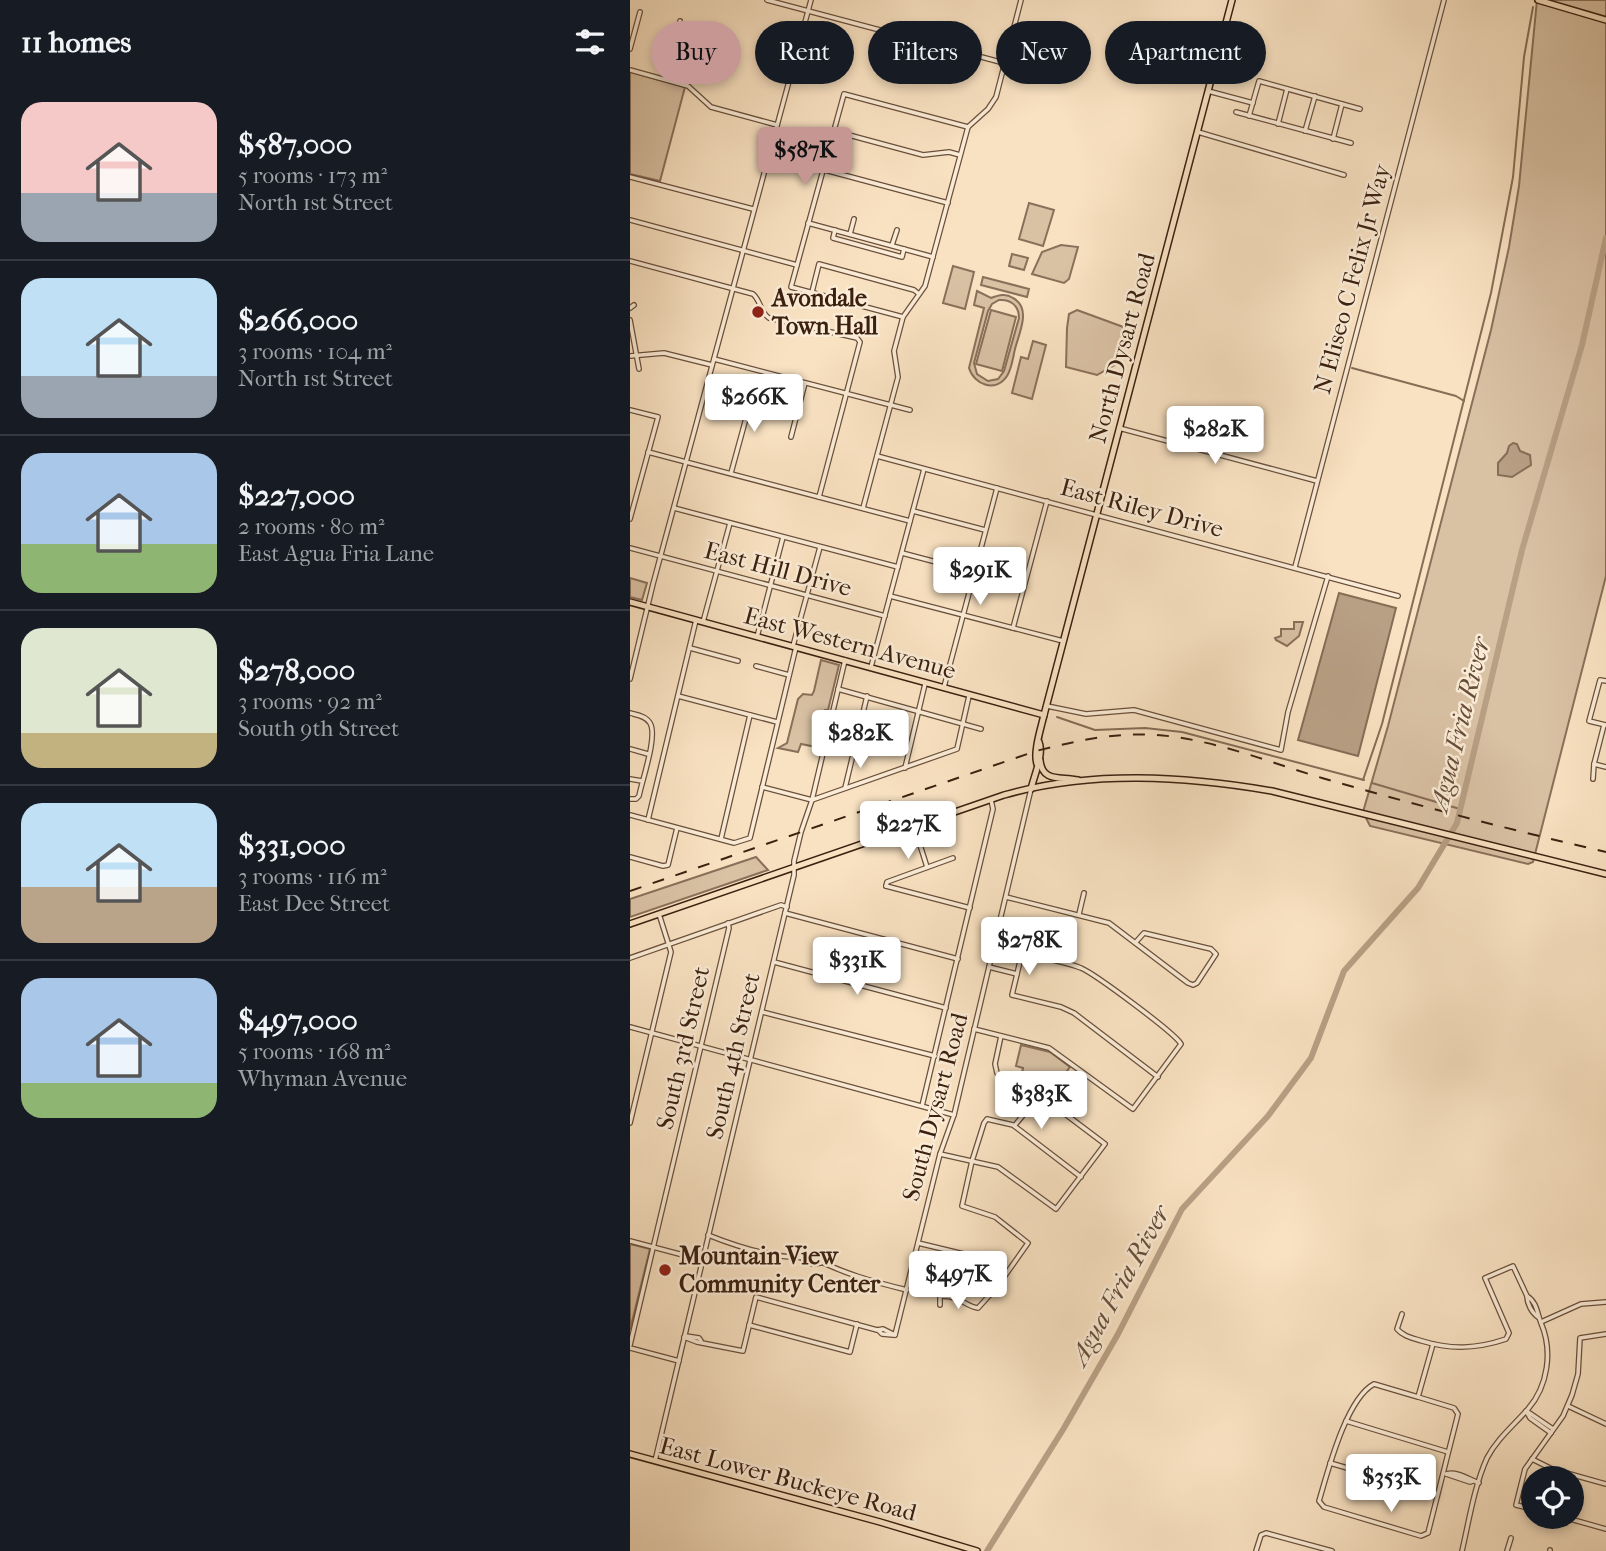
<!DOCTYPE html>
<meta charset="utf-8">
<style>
:root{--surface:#171b24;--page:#242831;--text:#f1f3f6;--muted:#9ea1a6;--line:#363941;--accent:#c59692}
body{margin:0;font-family:"IM FELL French Canon",serif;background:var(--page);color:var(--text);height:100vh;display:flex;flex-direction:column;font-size:26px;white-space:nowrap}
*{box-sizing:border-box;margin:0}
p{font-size:23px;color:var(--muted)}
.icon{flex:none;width:38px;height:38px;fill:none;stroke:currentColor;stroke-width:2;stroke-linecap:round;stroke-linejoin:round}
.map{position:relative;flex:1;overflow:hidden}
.sheet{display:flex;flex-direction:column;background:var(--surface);width:630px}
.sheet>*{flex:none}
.guide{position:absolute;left:21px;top:21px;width:665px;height:63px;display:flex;gap:14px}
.fabs{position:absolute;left:891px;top:1466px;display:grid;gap:14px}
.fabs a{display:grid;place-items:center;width:63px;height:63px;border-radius:50%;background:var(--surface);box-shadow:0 4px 10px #0003;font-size:35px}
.price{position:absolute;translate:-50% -60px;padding:0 16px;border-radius:7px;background:#fff;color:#222;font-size:23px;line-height:46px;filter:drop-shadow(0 2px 4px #0008)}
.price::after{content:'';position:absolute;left:50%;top:42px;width:21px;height:16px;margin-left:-10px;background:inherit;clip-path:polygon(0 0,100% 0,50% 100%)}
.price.active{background:var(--accent);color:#111}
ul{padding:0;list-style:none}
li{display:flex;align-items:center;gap:21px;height:175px;padding:0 21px}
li+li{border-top:2px solid var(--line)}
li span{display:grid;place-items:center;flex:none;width:196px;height:140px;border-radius:21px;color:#555}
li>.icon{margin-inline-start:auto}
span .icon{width:84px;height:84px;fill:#fffc;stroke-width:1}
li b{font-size:30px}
h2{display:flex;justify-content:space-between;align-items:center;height:84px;padding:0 21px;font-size:30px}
.pill{padding:0 24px;border-radius:32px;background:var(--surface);box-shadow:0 4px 10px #0003;font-size:24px;line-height:63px}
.pill.active{background:var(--accent);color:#111}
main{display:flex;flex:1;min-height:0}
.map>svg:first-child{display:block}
.green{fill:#d9c1a4;stroke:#8a705a;stroke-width:2;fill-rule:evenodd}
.water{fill:#b8a085;stroke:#866d56;stroke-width:2}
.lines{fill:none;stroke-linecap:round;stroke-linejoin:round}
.stream{stroke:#866d56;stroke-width:2}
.river{stroke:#b8a085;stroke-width:6}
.minor-casing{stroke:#6a503c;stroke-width:6}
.major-casing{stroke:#3b2010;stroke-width:8}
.minor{stroke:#fbecd7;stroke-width:3.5}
.major{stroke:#f9e2c2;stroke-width:5}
.rail{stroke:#3b2010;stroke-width:2;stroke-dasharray:12 12;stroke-linecap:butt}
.poi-dot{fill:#8f2418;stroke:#fbecd7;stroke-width:2.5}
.labels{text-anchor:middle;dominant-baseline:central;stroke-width:5;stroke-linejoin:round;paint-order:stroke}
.street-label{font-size:24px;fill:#3b2010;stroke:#fbecd7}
.poi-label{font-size:24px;font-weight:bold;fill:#3b2010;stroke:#fbecd7;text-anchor:start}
.water-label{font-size:26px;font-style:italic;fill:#674d39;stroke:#fbecd7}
</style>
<main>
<section class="sheet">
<h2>11 homes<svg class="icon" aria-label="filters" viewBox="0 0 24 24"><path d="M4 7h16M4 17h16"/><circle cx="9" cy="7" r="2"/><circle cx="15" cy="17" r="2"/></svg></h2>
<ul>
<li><span style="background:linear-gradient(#f6c9c9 65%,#9aa5b1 0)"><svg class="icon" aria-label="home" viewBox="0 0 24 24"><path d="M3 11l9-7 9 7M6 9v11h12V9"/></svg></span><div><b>$587,000</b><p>5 rooms · 173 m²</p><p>North 1st Street</p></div></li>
<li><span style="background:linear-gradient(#bfe0f5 70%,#9aa5b1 0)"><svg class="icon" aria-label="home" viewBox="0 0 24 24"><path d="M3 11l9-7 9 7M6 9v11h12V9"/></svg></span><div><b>$266,000</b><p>3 rooms · 104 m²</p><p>North 1st Street</p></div></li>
<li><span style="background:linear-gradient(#a9c7e8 65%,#8fb573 0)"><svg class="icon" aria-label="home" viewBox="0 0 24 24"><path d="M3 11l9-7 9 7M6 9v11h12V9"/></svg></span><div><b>$227,000</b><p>2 rooms · 80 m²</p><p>East Agua Fria Lane</p></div></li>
<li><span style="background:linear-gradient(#dfe7d0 75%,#c2b280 0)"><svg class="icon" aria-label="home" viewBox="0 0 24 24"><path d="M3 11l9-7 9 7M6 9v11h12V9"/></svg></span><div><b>$278,000</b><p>3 rooms · 92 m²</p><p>South 9th Street</p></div></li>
<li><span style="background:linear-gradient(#bfe0f5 60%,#b9a48a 0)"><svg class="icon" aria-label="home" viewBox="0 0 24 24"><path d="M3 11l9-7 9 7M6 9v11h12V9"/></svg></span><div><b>$331,000</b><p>3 rooms · 116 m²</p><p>East Dee Street</p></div></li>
<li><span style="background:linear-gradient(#a9c7e8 75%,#8fb573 0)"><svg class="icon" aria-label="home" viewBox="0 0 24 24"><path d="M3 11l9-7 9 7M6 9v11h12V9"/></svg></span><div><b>$497,000</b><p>5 rooms · 168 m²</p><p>Whyman Avenue</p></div></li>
</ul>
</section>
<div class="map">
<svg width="976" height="1551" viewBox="0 0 976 1551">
<rect width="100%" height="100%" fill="#f9e2c2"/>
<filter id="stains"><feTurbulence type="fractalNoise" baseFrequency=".00286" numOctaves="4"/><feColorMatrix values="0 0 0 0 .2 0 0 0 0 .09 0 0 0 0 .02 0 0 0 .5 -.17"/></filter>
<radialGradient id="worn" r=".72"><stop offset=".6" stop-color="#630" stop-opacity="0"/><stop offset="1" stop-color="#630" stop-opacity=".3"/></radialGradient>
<g class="green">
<path d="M907,0H976V576L903,862L898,864L740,826L733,812L758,726L861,330L879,247L889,186Z"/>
<path d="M0,72L55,87L30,181L0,174Z"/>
<path d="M399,203L424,210L413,246L389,239Z"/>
<path d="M431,245L448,247L439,279L434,283L402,274L412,252Z"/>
<path d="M382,254L398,258L394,270L379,266Z"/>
<path d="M323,266L344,272L335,309L313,303Z"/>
<path d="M353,277L399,289L397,297L351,285Z"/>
<path d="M347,291L361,298C369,295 376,293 383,298C402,308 389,333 385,349C383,357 382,368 377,376C366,393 344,385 339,368L354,308L344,305ZM369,300C381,299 389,306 389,318L374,371L368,379L358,381L347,374L344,363L358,311L362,304Z"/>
<path d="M361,310L386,317L372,371L346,364Z"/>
<path d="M447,310L496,328L488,363L467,375L436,367L437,328L439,314Z"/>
<path d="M403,341L416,345L402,399L382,393L391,357L398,359Z"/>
<path d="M0,578L17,583L12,600L0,597Z"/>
<path d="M664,622H673L669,636L657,646L646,640L645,638L651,636V629H664Z"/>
<path d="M191,660L209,665L198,710H195L186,747L171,744L168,752L148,748L157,743L168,699L173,694L182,695L184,691Z"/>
<path d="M126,857L138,870L0,917V899Z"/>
<path d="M391,1045L420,1052L440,1067L419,1095L410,1090L404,1094L390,1083L393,1068L386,1066Z"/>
<path d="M0,1244L20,1249L0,1330Z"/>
</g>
<g class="water">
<path d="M883,443L887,444L890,451L900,455L901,465L882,477L868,475V463L877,453L879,446Z"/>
<path d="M709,593L766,608L728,756L668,740Z"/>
</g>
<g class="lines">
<g class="stream">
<path d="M722,368L826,396L834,401"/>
<path d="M427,717L465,730L515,728L552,732L734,780"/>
<path d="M733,780L752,724L861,293L883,177L894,57L903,7"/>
<path d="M742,783L830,809"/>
</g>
<path class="river" d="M357,1551L434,1428L488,1334L552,1209L638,1116L681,1058L714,971L788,888L827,823L892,550L952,345L976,238"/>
<g class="minor-casing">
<g id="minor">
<path d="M137,0L374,63"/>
<path d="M0,49L10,12"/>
<path d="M0,70L58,86L81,107L147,125"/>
<path d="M35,79L50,21"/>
<path d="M578,91L623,103"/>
<path d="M606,112L721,143"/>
<path d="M619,116L629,81L730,109"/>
<path d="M648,124L657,89"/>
<path d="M204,131L293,155L319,152L330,155"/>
<path d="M675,131L685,96"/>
<path d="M568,132L714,175"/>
<path d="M703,139L712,104"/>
<path d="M139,155L318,203"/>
<path d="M0,177L123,209"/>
<path d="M0,220L167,265"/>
<path d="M178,223L303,257"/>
<path d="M205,230L203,238L272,257L274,249"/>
<path d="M220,234L224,219"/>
<path d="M262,245L267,230"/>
<path d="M0,261L123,294C131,301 130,312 139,318L227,338L230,342L189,497"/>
<path d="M182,292L189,264L284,290L289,294"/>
<path d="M0,308L4,305"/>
<path d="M273,317L161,287L214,94L338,127"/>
<path d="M0,320L9,369"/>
<path d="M0,356L34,353L82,365"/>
<path d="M84,359L280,410"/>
<path d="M0,410L28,417L0,519"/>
<path d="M489,428L687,481"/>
<path d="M161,437L175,383"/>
<path d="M18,452L280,521"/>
<path d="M247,456L768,596"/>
<path d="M101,473L124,389L149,395"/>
<path d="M44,508L268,567"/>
<path d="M233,508L268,377L264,351L273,317L295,286L338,127L358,109L366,97L391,0"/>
<path d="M283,511L355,530"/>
<path d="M0,548L255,616"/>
<path d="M272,553L344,572"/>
<path d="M665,567L814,0"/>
<path d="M260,596L433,641"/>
<path d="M73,622L100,523"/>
<path d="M383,628L417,501"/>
<path d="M127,637L153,537"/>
<path d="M163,646L190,547"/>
<path d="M60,648L108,661"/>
<path d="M126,666L159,675"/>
<path d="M241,667L294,469"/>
<path d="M0,679L23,584L181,0"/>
<path d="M976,681L970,680L959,721L976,725"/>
<path d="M314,687L367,488"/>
<path d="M208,689L351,729"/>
<path d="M48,696L147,722"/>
<path d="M417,706L456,714L504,710L651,750L658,712L698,576"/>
<path d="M0,713C7,715 16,716 20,723C28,736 12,780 9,796L6,799H0"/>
<path d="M0,749L18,754"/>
<path d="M964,764L976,767"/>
<path d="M275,768L295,684"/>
<path d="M0,779L12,781"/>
<path d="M963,779L964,764L974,725"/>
<path d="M132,787L182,800L327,749L339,696"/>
<path d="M215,788L237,696"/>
<path d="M0,815L104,843L120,838L166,647"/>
<path d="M18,820L66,620"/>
<path d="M284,826L297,867"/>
<path d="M91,839L120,715"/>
<path d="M0,857L33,866L38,865L47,828"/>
<path d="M256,886L340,908"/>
<path d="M256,886L257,882L323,858"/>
<path d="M376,897L479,923L558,983L563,985L567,983L586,954L581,949L514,933L505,943"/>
<path d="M155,913L328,959"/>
<path d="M449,914L454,893"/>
<path d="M0,958L151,905L157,907"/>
<path d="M144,962L316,1008"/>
<path d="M359,967L387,974"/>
<path d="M132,1012L305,1056"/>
<path d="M0,1027L324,1115"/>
<path d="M344,1029L419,1048L503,1109L551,1044C545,1033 465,974 451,968C433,961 411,958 392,953L382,995L431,1007L444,1013L528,1077"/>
<path d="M367,1073L365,1064L371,1036"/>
<path d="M292,1106L363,809L361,800"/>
<path d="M0,1123L41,952L29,914"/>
<path d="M310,1154L368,1167L426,1209L475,1144L410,1095L385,1125"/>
<path d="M78,1235C108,1247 150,1260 182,1257C211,1273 244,1282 277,1290"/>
<path d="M0,1241L72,1260"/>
<path d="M288,1243L346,1257L374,1278"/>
<path d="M172,1258L182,1264L191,1263"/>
<path d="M310,1296C332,1296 334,1306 348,1308L367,1287L398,1243L365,1217L332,1206L342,1161L354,1123L357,1119L383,1125L451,1177"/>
<path d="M310,1305V1289L320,1251"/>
<path d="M772,1314L767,1329C774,1337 783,1338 792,1341C821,1350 847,1349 876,1339L879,1333L855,1278L883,1266L897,1296C897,1304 902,1313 908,1317"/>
<path d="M911,1322L951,1304L976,1302"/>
<path d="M119,1325L220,1352L227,1324"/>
<path d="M248,1330L252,1334L263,1335"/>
<path d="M265,1335L310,1154L324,1115L401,789"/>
<path d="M56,1336L69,1338L71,1341"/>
<path d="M54,1337L67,1342L113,1351L126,1297L247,1330L253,1329L265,1335"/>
<path d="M0,1345L99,928L98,923"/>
<path d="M0,1348L49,1361"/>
<path d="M788,1397L744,1384C716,1399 698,1471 689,1501L694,1507L791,1536L798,1533L828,1414L824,1408L788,1397L803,1344"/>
<path d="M938,1406L976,1424"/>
<path d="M896,1411L900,1418L921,1433"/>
<path d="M898,1412L923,1429"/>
<path d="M716,1421L818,1452"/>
<path d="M902,1459L922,1469L976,1484"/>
<path d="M25,1461L164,875V861L171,832L182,800L215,660"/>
<path d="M700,1463L807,1494"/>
<path d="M843,1481L840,1482L816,1474C828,1471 838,1479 849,1483"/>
<path d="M903,1509L886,1505L895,1469L933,1416L942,1395L948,1374L950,1338L976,1334"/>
<path d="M933,1517L976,1529"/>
<path d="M626,1551L631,1535L636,1533L702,1551"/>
<path d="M832,1551C839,1521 844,1487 857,1458C867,1439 884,1425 898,1409C918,1386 923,1351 911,1323C907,1313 907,1302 897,1296"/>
<path d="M877,1551L881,1538"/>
<path d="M920,1551V1550"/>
</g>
</g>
<g class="major-casing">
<g id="major">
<path d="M908,0L976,20"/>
<path d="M0,602L414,715"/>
<path d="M410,760C412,783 431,776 448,780"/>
<path d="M407,764C403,752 411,728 414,715L602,0"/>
<path d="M401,789C404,776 414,754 409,742"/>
<path d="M0,924L374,795C461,770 555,776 642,791L976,874"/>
<path d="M0,1454L250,1522L347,1551"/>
</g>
</g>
<use href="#minor" class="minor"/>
<use href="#major" class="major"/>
<path class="rail" d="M0,891L406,751C446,741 484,732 527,735C583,739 638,762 692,778C786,805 881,830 976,852"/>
</g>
<g class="poi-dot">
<circle cx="128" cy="312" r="7"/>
<circle cx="35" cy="1270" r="7"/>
</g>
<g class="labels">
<g class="street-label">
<text transform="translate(722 279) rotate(-75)">N Eliseo C Felix Jr Way</text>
<text transform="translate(492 348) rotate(-75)">North Dysart Road</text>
<text transform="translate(512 508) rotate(15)">East Riley Drive</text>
<text transform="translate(148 569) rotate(15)">East Hill Drive</text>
<text transform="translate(220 643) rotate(15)">East Western Avenue</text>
<text transform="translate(53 1048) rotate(-77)">South 3rd Street</text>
<text transform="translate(103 1056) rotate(-77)">South 4th Street</text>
<text transform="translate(305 1107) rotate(-75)">South Dysart Road</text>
<text transform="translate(158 1479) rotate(15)">East Lower Buckeye Road</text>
</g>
<g class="poi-label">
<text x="142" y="298">Avondale<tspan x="142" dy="28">Town Hall</tspan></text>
<text x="49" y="1256">Mountain View<tspan x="49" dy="28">Community Center</tspan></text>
</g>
<g class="water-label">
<text transform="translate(830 724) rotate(-76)">Agua Fria River</text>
<text transform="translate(490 1285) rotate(-61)">Agua Fria River</text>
</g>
</g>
<rect width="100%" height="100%" filter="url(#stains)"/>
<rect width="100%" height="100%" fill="url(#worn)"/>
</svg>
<div class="fabs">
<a><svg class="icon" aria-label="locate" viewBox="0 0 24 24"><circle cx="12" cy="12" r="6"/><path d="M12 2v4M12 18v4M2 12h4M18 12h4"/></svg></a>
</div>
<b class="price active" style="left:175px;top:187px">$587K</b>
<b class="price" style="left:124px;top:434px">$266K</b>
<b class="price" style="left:585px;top:466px">$282K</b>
<b class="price" style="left:350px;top:607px">$291K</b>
<b class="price" style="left:230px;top:770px">$282K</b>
<b class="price" style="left:278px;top:861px">$227K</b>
<b class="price" style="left:399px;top:977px">$278K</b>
<b class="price" style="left:227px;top:997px">$331K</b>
<b class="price" style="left:411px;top:1131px">$383K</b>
<b class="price" style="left:328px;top:1311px">$497K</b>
<b class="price" style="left:761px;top:1514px">$353K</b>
<div class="guide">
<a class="pill active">Buy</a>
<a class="pill">Rent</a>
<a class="pill">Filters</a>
<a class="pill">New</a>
<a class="pill">Apartment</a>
</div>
</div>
</main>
